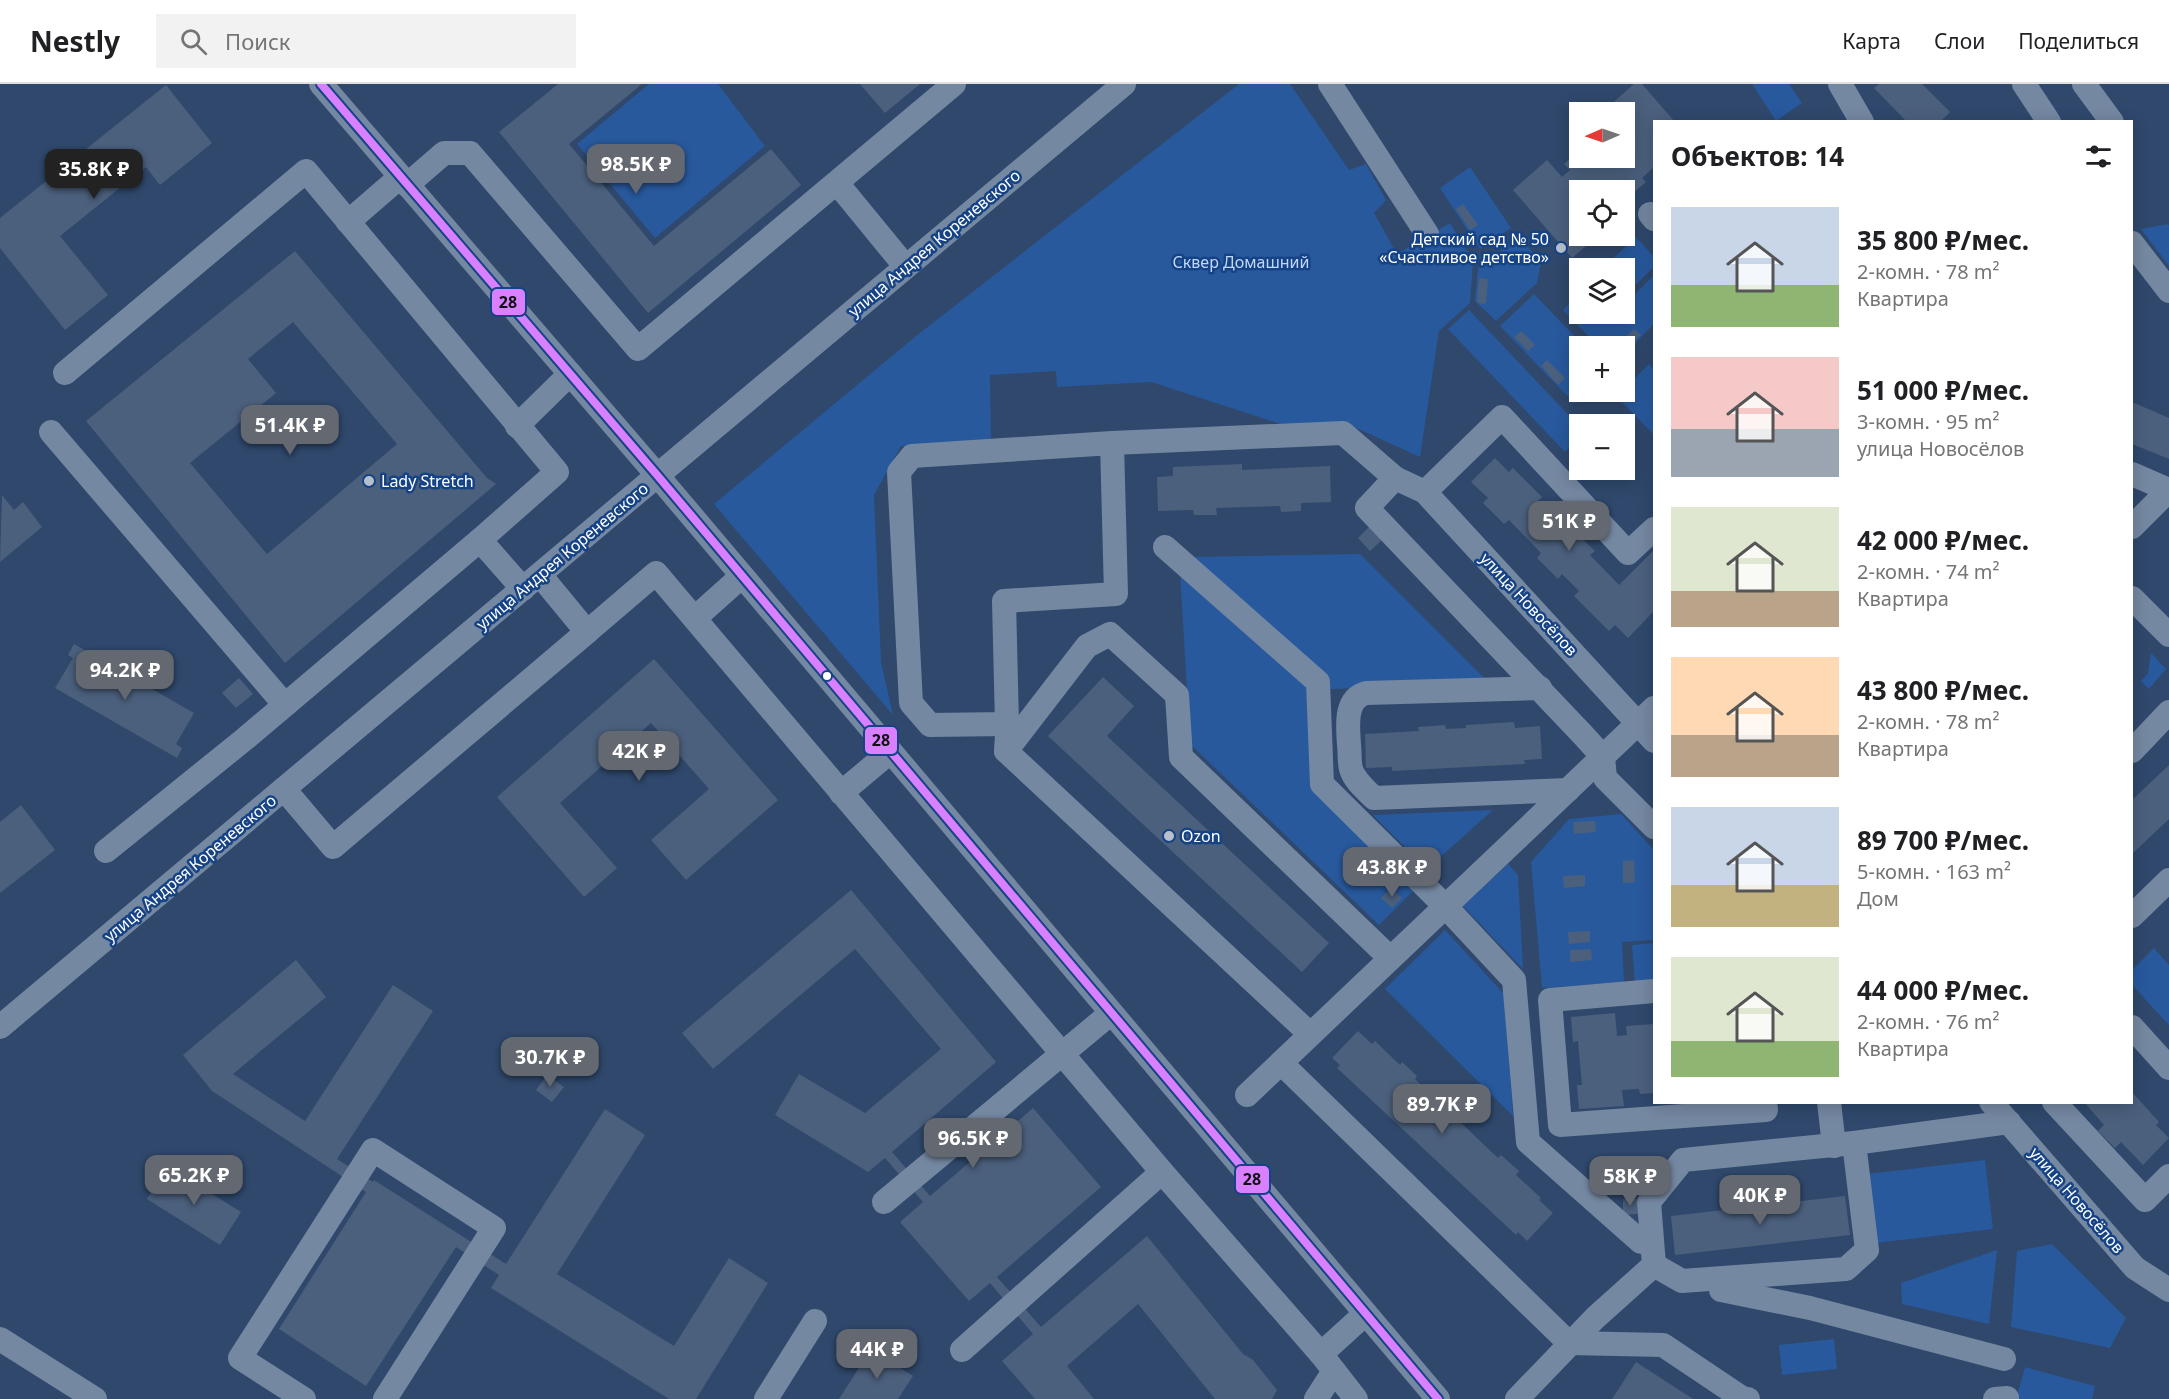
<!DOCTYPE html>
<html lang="ru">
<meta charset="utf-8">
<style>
:root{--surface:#fff;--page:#f2f2f2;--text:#202124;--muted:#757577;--line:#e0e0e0;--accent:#646870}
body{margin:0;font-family:"Noto Sans",sans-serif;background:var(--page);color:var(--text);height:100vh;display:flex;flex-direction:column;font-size:22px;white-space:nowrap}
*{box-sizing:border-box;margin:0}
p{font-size:20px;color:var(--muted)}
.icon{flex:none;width:33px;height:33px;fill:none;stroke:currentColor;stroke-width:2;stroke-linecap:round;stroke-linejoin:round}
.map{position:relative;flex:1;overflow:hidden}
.sheet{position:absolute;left:1653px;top:36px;width:480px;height:984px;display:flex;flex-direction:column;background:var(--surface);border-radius:0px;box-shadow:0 3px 15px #0003}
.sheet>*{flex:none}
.needle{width:39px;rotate:268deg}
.controls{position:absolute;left:1569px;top:18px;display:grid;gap:12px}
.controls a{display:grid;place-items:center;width:66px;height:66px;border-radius:0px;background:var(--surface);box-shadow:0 3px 15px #0003;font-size:30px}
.price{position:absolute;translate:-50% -51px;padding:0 14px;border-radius:12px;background:var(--accent);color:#fff;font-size:20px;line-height:39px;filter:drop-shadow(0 2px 3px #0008)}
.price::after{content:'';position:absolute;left:50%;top:36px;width:18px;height:14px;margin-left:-9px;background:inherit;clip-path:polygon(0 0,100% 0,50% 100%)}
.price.on{background:#222;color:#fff}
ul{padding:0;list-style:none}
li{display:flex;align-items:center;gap:18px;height:150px;padding:0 18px}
li span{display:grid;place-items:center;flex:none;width:168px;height:120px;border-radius:0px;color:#555}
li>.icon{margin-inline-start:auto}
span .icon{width:72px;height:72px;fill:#fffc;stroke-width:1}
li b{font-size:26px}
h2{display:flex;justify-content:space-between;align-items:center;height:72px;padding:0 18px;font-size:26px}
header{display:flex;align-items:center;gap:36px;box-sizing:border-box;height:84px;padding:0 30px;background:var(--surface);border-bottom:2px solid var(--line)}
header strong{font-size:28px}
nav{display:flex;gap:33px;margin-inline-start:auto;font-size:21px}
.search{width:420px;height:54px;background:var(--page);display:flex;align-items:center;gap:15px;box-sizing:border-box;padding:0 21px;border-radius:0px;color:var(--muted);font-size:22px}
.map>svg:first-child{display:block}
.green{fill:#28599d}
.building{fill:#4b607d;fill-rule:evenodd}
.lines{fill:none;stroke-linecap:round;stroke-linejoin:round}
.minor{stroke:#7588a2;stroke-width:24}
.bus-1-casing{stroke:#154386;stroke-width:12}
.bus-1{stroke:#d880ff;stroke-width:8}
.poi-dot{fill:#b6bfcc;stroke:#154386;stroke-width:2}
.bus-dot{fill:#fff;stroke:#154386;stroke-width:2}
.labels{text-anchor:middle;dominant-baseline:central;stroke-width:5;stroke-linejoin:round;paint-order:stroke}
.poi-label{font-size:16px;fill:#fff;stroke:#154386;text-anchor:start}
.street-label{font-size:16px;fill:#fff;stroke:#154386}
.park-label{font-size:16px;fill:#c0d8fa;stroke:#154386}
.line-badge{stroke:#154386;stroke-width:2}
.pale-badge-label{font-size:16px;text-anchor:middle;font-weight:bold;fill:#111}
</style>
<header>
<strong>Nestly</strong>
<div class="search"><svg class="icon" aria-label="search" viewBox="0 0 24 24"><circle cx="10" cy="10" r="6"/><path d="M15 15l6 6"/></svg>Поиск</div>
<nav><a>Карта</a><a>Слои</a><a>Поделиться</a></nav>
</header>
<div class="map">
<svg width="2169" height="1315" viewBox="0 0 2169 1315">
<rect width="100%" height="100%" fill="#2f486c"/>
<g class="green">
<path d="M649,0H718L765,62L655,154L577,60Z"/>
<path d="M1239,0H1290L1349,86L1366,80L1386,116L1374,129L1397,170L1450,139L1473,177L1470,219L1439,247L1420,373L1352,342L1293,344L1151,298L1057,303L1056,287L990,291L991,356L901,362L874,411L881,578L893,631L714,420L916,252Z"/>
<path d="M1752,0H1789L1802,19L1776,37Z"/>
<path d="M1470,83L1511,144L1480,165L1440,104Z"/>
<path d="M2168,140L2169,142V182L2141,145Z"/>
<path d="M1519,152L1541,178L1537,199L1496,237L1475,217L1478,184Z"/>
<path d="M1636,153L1654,173V183L1627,209L1625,206L1624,184L1604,183Z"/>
<path d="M1654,191V240L1625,269L1624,262H1598L1563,226L1579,210L1580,230H1624L1625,213L1628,217Z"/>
<path d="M1534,210L1584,262H1580V308H1586L1574,319L1500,242Z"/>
<path d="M1469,226L1579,342V354L1565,368L1448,245Z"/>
<path d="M1649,280L1654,286V351L1616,312L1624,308L1625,304Z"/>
<path d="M1360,470L1488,598L1313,606L1318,703L1417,803L1379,841L1190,660L1180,487L1193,473Z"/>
<path d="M2151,569L2166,585L2149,605L2141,597L2148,589Z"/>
<path d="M1493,726L1427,785L1373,731Z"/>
<path d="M1621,730L1654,766V856L1622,858L1624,898L1542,904L1531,778L1569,735Z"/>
<path d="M1508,780L1518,791L1523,885L1463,822Z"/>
<path d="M1445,846L1504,910L1513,1032L1385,905Z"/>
<path d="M1654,859V898L1635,900L1632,861Z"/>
<path d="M2154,864L2169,881V941L2132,901V886Z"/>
<path d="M1985,1076L1993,1145L1876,1159L1868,1090Z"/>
<path d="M2052,1160L2126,1234L2110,1264L2011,1243L2017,1167Z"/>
<path d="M1997,1166L1989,1240L1902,1220L1901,1199Z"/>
<path d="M1834,1255L1837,1285L1782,1291L1779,1261Z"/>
<path d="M2025,1283L2095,1302L2092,1315H2016Z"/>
</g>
<g class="building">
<path d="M558,0H642L569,60L654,162L771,65L801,101L648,229L499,48Z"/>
<path d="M860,0H920L885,29Z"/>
<path d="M1634,0H1642L1675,38H1654V83L1642,94L1646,98L1624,117V106H1580V152H1598L1572,174L1513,106L1547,76L1562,93L1570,86L1564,80L1580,66V74H1624V28H1613L1608,23Z"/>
<path d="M1879,0H1922L1950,28L1940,38H1907L1874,4Z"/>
<path d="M166,1L212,59L160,101L146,83L60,152L108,211L65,246L0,164V134Z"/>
<path d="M1463,120L1478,141L1470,146L1456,125Z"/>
<path d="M295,167L487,394L496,400L285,579L86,337ZM293,238L397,360L267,470L190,379L276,309L248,275Z"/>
<path d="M1479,194L1488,195L1486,220L1477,219Z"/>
<path d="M1634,245L1641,251L1624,267V262H1616Z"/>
<path d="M1521,247L1535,261L1528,267L1514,253Z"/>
<path d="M1547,276L1565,294L1558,301L1541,282Z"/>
<path d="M2132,318L2169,334V375L2132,360Z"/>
<path d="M1495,374L1509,388L1513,384L1542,413L1538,417L1562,441L1565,438L1595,467L1590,471L1619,501L1654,466V527L1628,554L1615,541L1609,547L1574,512L1579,507L1562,490L1558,495L1537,474L1541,469L1509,436L1504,440L1483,419L1488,414L1471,398Z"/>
<path d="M1242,380V386L1330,382L1331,418L1301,419V427L1281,428L1280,422L1216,424L1217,431H1194L1193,426L1158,427L1157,393L1173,392V383Z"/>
<path d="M2,411L14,426L23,418L42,443L0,478Z"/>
<path d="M1370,442L1383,455L1370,467L1358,454Z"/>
<path d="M74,560L194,629L176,660L182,664L177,674L55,604L73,574L68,571Z"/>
<path d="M654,575L778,716L686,796L651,756L709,705L651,639L560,719L617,784L584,813L497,713Z"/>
<path d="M1103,593L1134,622L1107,652L1329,859L1302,888L1048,652Z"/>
<path d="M239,594L253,610L236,624L222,609Z"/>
<path d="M1514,638L1515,644L1540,642L1542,675L1524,676L1525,680L1392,687V683L1366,684L1365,650L1419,647L1418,643L1445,641L1446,645L1466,644V641Z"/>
<path d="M2169,681V735L2132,770V716Z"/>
<path d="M21,721L55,766L0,809V738Z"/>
<path d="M1595,737L1596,748L1574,750L1573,738Z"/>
<path d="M1634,776L1635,798L1623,799V777Z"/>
<path d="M1585,791V802L1564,804L1563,792Z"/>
<path d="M1391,804L1402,814L1392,824L1381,814Z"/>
<path d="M851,806L996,978L892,1068L930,1112L1033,1024L1101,1103L997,1193L1041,1243L1147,1152L1243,1270L1253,1276L1277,1306L1272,1315H1215L1138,1220L1067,1282L1094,1315H1035L1002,1277L1033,1250L990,1199L969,1217L900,1138L923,1118L885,1074L868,1088L775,1031L799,990L865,1029L941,965L855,865L713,985L682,949Z"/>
<path d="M1590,847V858L1569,860L1568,848Z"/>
<path d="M1591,865L1592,876L1570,878V866Z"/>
<path d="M296,876L326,913L233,990L305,1037L393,901L433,927L337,1075L373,1098L374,1096L506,1180L605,1025L645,1051L557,1190L674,1262L729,1174L768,1199L696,1315H669L491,1204L499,1191L456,1163L366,1302L279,1245L366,1108L212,1007L183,971Z"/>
<path d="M1615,929L1617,952L1627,951L1626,942L1654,940V1009L1640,1010L1639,1005L1622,1006L1624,1022L1579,1025L1577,1001H1582L1578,957L1573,958L1571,933Z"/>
<path d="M1358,947L1372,960L1375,957L1400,981L1402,978L1417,992L1415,995L1498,1074L1501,1071L1519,1087L1516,1091L1541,1114L1539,1116L1553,1129L1527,1157L1518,1148L1516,1151L1337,984L1340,981L1332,974Z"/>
<path d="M547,991L564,1003L552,1018L536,1006Z"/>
<path d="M2132,1008L2159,1038L2156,1041L2169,1054L2143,1081L2121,1058L2115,1064L2098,1047L2104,1041L2084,1018H2132Z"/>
<path d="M167,1082L241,1128L220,1161L147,1115Z"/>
<path d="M1845,1112L1850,1151L1675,1171L1671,1132Z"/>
<path d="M1623,1115H1637L1638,1130L1623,1131Z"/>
<path d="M871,1265L913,1292L898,1315H839Z"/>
<path d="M1636,1278L1693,1315H1612Z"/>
</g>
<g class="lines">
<g class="minor">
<path d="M321,0L657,391L1438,1315"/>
<path d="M1330,0L1427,150"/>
<path d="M1840,0L1862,38"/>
<path d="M2024,0L2049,38"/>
<path d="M2084,0L2112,38"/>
<path d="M837,99L905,182"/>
<path d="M407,101L444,69H470L638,265L954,0"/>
<path d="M1650,130L1654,135"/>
<path d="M348,138L400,93"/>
<path d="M2132,159L2169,207"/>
<path d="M65,289L306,87L557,388L480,456L523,505"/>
<path d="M517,342L570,290"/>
<path d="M51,348L285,621"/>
<path d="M1112,359L1116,510L1004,517L1007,640L930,641L911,619L899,388L912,372L1112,359L1343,349L1395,394L1425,408L1654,657"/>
<path d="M2132,390L2169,406L2132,443"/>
<path d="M1395,394L1367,424L1584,652L1603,673L1605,694L1654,743"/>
<path d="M1425,408L1502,333L1628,469L1654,445"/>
<path d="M1165,463L1318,598L1322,700L1446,823L1514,896L1528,1058L1641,1158"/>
<path d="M2132,514L2169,551"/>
<path d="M695,534L742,492"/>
<path d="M587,548L656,489L1162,1088L1321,1270L1356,1315"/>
<path d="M1540,604L1366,609C1344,615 1348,643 1349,661C1350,668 1349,678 1351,685C1354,696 1365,705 1374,714L1568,706"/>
<path d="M1007,651L1006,667L1310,950"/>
<path d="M1006,667L1087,562L1110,550L1177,611L1181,673L1390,874"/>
<path d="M2132,667L2169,628"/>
<path d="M284,705L333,763L587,548L540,491"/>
<path d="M841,709L890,668"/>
<path d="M106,767L246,654L480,456"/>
<path d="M2132,832L2169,796"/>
<path d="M1654,907L1550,916L1560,1041L1766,1026L1765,1018"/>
<path d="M0,943L1124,0"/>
<path d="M2132,943L2169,984"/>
<path d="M1281,979L1569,1259L1663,1261L1742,1314L1748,1315"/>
<path d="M1247,1011L1654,624"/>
<path d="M1829,1018L1834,1062"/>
<path d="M1991,1018L2135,1184L2169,1206"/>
<path d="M2054,1018L2145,1116L2169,1092"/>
<path d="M884,1118L1110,930"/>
<path d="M1654,1181L1649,1118L1683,1076L1854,1059L2009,1038"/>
<path d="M1654,1181L1682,1197L1846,1185L1867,1166L1854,1059"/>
<path d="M1721,1206L1810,1224L2004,1275"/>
<path d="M0,1255L95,1315"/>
<path d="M962,1266L1162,1088"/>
<path d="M1321,1270L1365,1230"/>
<path d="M304,1315L240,1274L373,1066L494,1144L385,1315"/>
<path d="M766,1315L815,1237"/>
<path d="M1316,1315L1334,1287"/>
<path d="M1517,1315L1595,1234L1654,1181"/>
<path d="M1995,1315L2007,1314"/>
</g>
<g class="bus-1-casing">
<path id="bus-1" d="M321,0L657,391L1438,1315"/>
</g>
<use href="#bus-1" class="bus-1"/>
</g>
<g class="poi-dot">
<circle cx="1561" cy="164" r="6"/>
<circle cx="369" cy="397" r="6"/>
<circle cx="1169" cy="752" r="6"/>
</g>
<circle class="bus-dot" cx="827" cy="592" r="5"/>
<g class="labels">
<g class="poi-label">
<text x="1549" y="155" text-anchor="end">Детский сад № 50<tspan x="1549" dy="18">«Счастливое детство»</tspan></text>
<text x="381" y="397">Lady Stretch</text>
<text x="1181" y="752">Ozon</text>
</g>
<g class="street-label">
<text transform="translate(934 159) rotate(-40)">улица Андрея Кореневского</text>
<text transform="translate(562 472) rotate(-40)">улица Андрея Кореневского</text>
<text transform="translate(1529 520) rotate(47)">улица Новосёлов</text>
<text transform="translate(190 784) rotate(-40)">улица Андрея Кореневского</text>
<text transform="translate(2077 1116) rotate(49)">улица Новосёлов</text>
</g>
<g class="park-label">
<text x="1241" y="178">Сквер Домашний</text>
</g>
</g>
<g class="line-badge">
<rect x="491" y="204" width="35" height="28" rx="6" fill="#d880ff"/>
<rect x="864" y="642" width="34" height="29" rx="6" fill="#d880ff"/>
<rect x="1235" y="1081" width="35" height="29" rx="6" fill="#d880ff"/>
</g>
<g class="pale-badge-label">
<text x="508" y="224">28</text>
<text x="881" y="662">28</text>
<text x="1252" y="1101">28</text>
</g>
</svg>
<div class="controls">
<a><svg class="needle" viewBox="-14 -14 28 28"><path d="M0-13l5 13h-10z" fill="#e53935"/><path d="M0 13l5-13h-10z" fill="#757577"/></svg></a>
<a><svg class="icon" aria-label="locate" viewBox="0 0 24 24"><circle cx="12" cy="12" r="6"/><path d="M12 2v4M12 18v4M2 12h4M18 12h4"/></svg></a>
<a><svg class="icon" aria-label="layers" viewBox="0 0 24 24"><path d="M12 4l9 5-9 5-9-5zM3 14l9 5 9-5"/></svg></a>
<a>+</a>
<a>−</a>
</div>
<b class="price" style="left:636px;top:111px">98.5K ₽</b>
<b class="price on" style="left:94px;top:116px">35.8K ₽</b>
<b class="price" style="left:290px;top:372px">51.4K ₽</b>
<b class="price" style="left:1569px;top:468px">51K ₽</b>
<b class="price" style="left:125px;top:617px">94.2K ₽</b>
<b class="price" style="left:639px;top:698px">42K ₽</b>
<b class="price" style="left:1392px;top:814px">43.8K ₽</b>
<b class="price" style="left:550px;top:1004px">30.7K ₽</b>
<b class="price" style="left:1442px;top:1051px">89.7K ₽</b>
<b class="price" style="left:973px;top:1085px">96.5K ₽</b>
<b class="price" style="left:194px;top:1122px">65.2K ₽</b>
<b class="price" style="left:1630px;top:1123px">58K ₽</b>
<b class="price" style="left:1760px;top:1142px">40K ₽</b>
<b class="price" style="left:877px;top:1296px">44K ₽</b>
<section class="sheet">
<h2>Объектов: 14<svg class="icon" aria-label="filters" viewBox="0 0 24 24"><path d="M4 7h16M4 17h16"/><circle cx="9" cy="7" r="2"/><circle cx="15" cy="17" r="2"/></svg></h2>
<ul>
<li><span style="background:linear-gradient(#c9d6e8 65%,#8fb573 0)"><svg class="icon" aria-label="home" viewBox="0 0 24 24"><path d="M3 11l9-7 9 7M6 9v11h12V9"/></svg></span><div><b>35 800 ₽/мес.</b><p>2-комн. · 78 m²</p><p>Квартира</p></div></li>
<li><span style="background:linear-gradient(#f6c9c9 60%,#9aa5b1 0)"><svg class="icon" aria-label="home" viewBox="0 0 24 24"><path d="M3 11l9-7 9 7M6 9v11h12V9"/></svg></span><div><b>51 000 ₽/мес.</b><p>3-комн. · 95 m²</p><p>улица Новосёлов</p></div></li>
<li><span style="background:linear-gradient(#dfe7d0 70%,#b9a48a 0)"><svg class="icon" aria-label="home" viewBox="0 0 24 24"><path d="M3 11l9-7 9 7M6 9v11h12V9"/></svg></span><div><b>42 000 ₽/мес.</b><p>2-комн. · 74 m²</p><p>Квартира</p></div></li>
<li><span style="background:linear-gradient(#ffd9b3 65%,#b9a48a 0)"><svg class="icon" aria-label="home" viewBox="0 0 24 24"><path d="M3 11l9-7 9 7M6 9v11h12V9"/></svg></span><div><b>43 800 ₽/мес.</b><p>2-комн. · 78 m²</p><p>Квартира</p></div></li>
<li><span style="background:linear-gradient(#c9d6e8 65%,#c2b280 0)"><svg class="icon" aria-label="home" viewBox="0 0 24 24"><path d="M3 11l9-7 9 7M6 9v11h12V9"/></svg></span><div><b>89 700 ₽/мес.</b><p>5-комн. · 163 m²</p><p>Дом</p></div></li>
<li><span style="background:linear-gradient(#dfe7d0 70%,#8fb573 0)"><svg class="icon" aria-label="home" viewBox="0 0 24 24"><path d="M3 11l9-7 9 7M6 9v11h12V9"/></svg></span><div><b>44 000 ₽/мес.</b><p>2-комн. · 76 m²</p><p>Квартира</p></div></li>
</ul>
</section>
</div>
